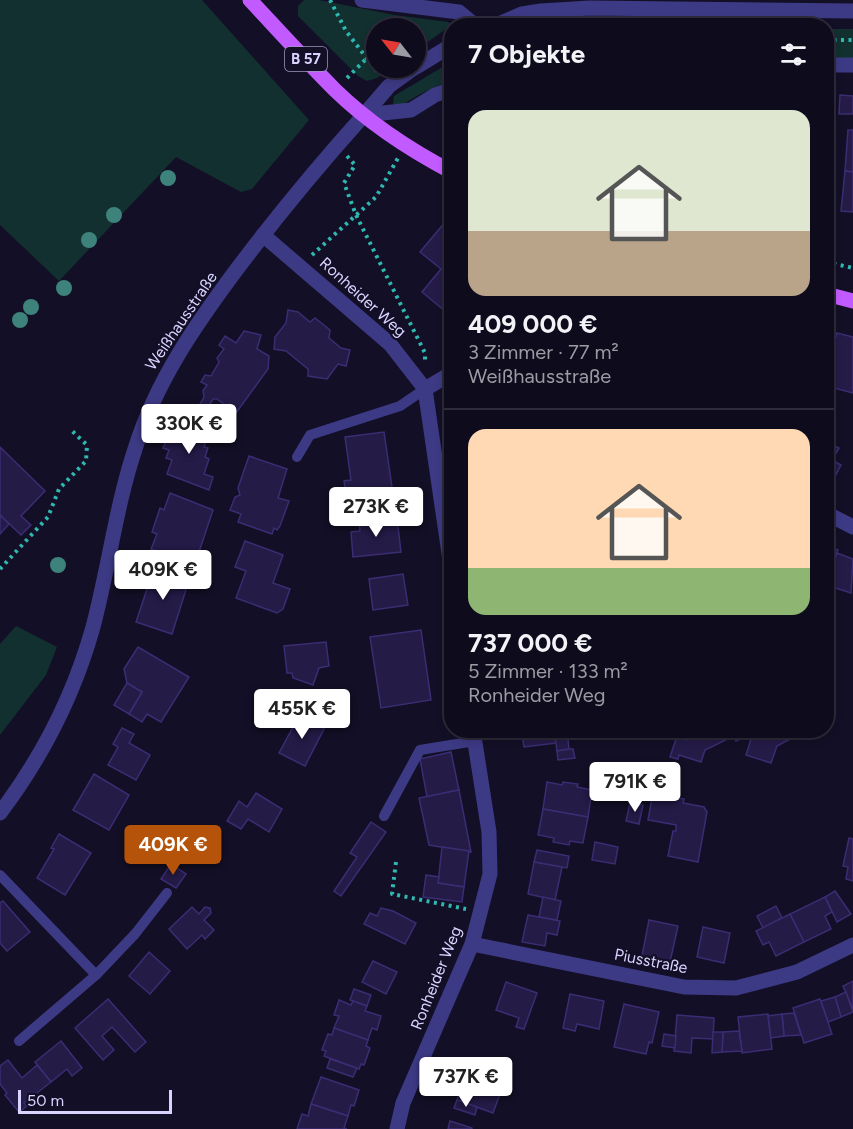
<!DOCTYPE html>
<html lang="de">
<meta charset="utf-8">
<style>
:root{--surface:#0e0b1c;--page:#171425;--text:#f1f3f6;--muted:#9b9ba3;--line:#2e2b3b;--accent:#b45309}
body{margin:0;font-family:Figtree,sans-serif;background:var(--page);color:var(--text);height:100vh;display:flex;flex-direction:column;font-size:22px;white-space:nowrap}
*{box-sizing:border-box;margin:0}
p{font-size:20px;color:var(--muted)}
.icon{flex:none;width:33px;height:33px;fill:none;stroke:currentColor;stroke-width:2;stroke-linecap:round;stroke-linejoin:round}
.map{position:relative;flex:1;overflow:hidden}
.panel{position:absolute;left:444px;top:18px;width:390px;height:720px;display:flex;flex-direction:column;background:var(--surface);border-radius:24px;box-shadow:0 3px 9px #0003,0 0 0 2px var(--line)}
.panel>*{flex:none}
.needle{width:39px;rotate:301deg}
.tools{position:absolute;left:366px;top:18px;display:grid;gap:12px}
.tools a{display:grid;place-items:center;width:60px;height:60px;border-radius:50%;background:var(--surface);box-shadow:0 3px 9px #0003,0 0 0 2px var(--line);font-size:30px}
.scale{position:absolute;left:18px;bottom:15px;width:154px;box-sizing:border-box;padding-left:6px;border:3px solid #d9d4ff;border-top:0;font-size:16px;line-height:21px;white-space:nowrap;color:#d9d4ff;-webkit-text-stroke:4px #130f26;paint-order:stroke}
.price{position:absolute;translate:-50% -51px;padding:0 14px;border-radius:6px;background:#fff;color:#222;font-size:20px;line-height:39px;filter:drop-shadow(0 2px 3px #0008)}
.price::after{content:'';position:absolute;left:50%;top:36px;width:18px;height:14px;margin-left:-9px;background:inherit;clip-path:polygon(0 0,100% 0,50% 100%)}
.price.active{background:var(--accent);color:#fff}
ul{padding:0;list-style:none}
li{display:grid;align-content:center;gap:12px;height:318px;padding:0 24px}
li+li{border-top:2px solid var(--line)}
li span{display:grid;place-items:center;height:186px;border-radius:18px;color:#555}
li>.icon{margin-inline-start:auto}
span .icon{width:108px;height:108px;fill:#fffc;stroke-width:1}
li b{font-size:26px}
h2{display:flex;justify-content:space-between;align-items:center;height:72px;padding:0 24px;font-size:26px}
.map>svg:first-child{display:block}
.green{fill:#12302f}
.building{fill:#241b47;stroke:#3b2d73;stroke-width:1.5}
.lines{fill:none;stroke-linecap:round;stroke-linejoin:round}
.path{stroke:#2fb8b0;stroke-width:4;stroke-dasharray:3 4.5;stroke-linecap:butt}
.service{stroke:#3d3a85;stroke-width:10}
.minor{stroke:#3d3a85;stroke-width:15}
.tertiary{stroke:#3d3a85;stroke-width:15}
.primary{stroke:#c25bff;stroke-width:15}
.tree{fill:#3d827b}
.labels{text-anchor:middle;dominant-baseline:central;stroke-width:4.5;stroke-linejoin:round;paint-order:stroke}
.shield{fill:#130f26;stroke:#9e99be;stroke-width:1.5}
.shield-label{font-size:15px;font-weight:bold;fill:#d9d4ff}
.street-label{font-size:16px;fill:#d9d4ff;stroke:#130f26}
</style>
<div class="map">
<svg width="853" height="1129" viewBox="0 0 853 1129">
<rect width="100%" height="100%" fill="#130f26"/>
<g class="green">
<path d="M0,0H202L309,120L252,189L241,192L176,157L59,281L0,225Z"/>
<path d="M304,0H319L395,15L448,22L452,25L416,50V28H376V68H391L377,78L367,81L358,76L298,16V6Z"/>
<path d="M826,29H853V59H827Z"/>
<path d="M451,62V80L422,93L400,106L393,104L394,96Z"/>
<path d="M16,626L57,647L46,675L0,735V644Z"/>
</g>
<g class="building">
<path d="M840,95L853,96V114H839Z"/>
<path d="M826,113H831L827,151H826Z"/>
<path d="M848,130H853V172L845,171Z"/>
<path d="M845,171L853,172V212L841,211Z"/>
<path d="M451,215H452V317L422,292L441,269L420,252Z"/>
<path d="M288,310L298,312L310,322L315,318L330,330L329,338L341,348L350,350L346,366L338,364L327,379L308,376V369L286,351L274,349L275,337L286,323Z"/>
<path d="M244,331L261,335L257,349L269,356L268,369L236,413L217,399H213L207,409L200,404L204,397L203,391L207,385L201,382L205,375L211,376L219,362L217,358L224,349L219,345L225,336L236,343Z"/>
<path d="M837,333L853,337V393L826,386V335L836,337Z"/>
<path d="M184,420L210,429L204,447L208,448L205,457L209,459L204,474L213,477L209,490L167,474L172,460L166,458L169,450L163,448L170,432L179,435Z"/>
<path d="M384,432L393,494L347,500L344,481L351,480L345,437Z"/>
<path d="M826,442L839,448L832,460L841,465L828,490L826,489Z"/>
<path d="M0,447L45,491L21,516L31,525L21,535L0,515Z"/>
<path d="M249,456L287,469L278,498L289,501L280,526L277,530L274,528L272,534L238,522L241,514L230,510L235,497L240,495L238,488Z"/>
<path d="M170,493L213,510L195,564L151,549L157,534L152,532L160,508L164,510Z"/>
<path d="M0,515L9,524L0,534Z"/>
<path d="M397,518L401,552L353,557L351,532L360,531L359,522Z"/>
<path d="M245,541L283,555L273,583L290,589L283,609L277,613L236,598L246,571L235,567Z"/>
<path d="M826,546L838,550L827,582H826Z"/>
<path d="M837,553L853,559L851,593L826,585Z"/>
<path d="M154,568L189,580L172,634L136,622Z"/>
<path d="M403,574L408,605L373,610L369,579Z"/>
<path d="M421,630L431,700L381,708L370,637Z"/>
<path d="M326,642L329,666L319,668L313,685L293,678L292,673H287L284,646Z"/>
<path d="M138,647L189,677L161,722L147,714L142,722L129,714L142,692L127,683L124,669Z"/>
<path d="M127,683L142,692L129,714L114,705Z"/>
<path d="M300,714L325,727L305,766L279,753Z"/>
<path d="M122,728L134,734L129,743L150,755L136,780L108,765L118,747L113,744Z"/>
<path d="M521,730H554L556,743L524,747Z"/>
<path d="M554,730H567L569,749L557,751Z"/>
<path d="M689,730H731L734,736L705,750L701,762L679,755L678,759L670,757L677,736L686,740Z"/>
<path d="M731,730H741L745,737L736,741Z"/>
<path d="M750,730H794L796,736L777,746L771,763L746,755L752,736Z"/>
<path d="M569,749H573L575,758L558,760L557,751Z"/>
<path d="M451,752L459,790L427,797L420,759Z"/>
<path d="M94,774L129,795L109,830L73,810Z"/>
<path d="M547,782L562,785L563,782L578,784L577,787L592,790L588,817L543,809Z"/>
<path d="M655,785L672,789L671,797L653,793Z"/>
<path d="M459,790L471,852L429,845L419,798Z"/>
<path d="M256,793L282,809L269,832L248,819L241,829L227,821L239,801L247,807Z"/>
<path d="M653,793L684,799L683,803L704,807L707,812L698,862L668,856L673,831H676V825L648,820Z"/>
<path d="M630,803L643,805L639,824L626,821Z"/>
<path d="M543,809L588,817L583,843L570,841L569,845L553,842L554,838L538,835Z"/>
<path d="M371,822L386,832L341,896L334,891L357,857L350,853Z"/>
<path d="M59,834L91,853L65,895L37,878L54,849L51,848Z"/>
<path d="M849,838L853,839V881L846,879L848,867L843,866Z"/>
<path d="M595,842L618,847L615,864L592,860Z"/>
<path d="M442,847L469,851L464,887L438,883Z"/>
<path d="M537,850L569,856L567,868L534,862Z"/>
<path d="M534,862L562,867L555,900L528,894Z"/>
<path d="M171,864L186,874L176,888L161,879Z"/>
<path d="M426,875L439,877L438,883L464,887L462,902L423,897Z"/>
<path d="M835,891L851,914L837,922L825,897Z"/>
<path d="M543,897L561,901L557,920L539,917Z"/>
<path d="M825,897L832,912L825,916L831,929L804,942L790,914Z"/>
<path d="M3,901L30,932L7,951L0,943V903Z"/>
<path d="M776,906L782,918L763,928L757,916Z"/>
<path d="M192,907L199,914L205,907L210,908L211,913L204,920L214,930L205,939L202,935L187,949L169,929Z"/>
<path d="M381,908L393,911L416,923L405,944L364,924L370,913L377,916Z"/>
<path d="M790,914L804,942L776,956L769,942L763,945L756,931Z"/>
<path d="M528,915L560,921L557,935L547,933L545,946L522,942Z"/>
<path d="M649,920L678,926L670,962L642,956Z"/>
<path d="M703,927L730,933L724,963L697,957Z"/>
<path d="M149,952L170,971L150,994L129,976Z"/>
<path d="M373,961L397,972L386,994L362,982Z"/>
<path d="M853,981V1009L843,986Z"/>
<path d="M506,982L537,993L524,1029L516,1027L519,1018L496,1010Z"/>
<path d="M354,989L371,995L367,1006L350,1000Z"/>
<path d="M846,992L853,1012L841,1017L835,997Z"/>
<path d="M570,994L604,1001L599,1029L577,1024L575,1031L563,1028Z"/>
<path d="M835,997L841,1017L828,1022L821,1001Z"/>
<path d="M108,999L146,1042L135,1052L112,1027L102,1036L114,1050L103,1060L75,1028Z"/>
<path d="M820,999L832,1034L804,1043L793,1008Z"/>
<path d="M339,1000L351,1005L353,1001L367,1006L365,1011L381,1016L377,1030L372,1028L368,1040L334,1028L339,1016L334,1015Z"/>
<path d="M624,1004L659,1012L652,1043L649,1042L646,1054L614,1047Z"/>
<path d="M794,1013L801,1035L784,1036L782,1014Z"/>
<path d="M768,1014L772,1049L742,1053L738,1017Z"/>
<path d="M782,1014L784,1036L771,1038L768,1016Z"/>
<path d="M677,1015L714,1018L713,1039L692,1038L691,1053L674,1051Z"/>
<path d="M334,1028L368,1040L366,1046L370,1048L364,1065L361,1064L359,1069L324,1056L326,1051L322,1050L328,1034L332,1035Z"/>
<path d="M739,1031L742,1051L722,1052L723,1032Z"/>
<path d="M713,1032H723L722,1052L712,1053Z"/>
<path d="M664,1034L676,1036L675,1048L662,1046Z"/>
<path d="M61,1041L82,1068L72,1076L67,1069L51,1082L35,1062Z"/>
<path d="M330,1059L357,1068L353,1077L327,1068Z"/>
<path d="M8,1060L22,1078L37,1065L51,1082L24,1103L27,1106L19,1112L5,1095L7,1093L0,1084V1066Z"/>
<path d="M488,1066L508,1072L493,1113L457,1100L466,1072L484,1079Z"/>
<path d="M321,1077L359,1090L354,1106L351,1105L348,1116L311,1104Z"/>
<path d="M457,1100L477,1107L475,1115L454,1108Z"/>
<path d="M311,1104L348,1116L344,1128L347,1129H297L302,1114L308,1116Z"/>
<path d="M450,1121L472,1128V1129H448Z"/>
</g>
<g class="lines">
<g class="path">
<path d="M330,0L346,31L378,73"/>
<path d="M826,40H853"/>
<path d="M347,78L366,59"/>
<path d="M347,156L355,165L344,183L356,215L425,353V361"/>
<path d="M312,255L376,197L398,158"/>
<path d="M826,262L853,268"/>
<path d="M0,569L48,517L59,489L86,461L87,445L70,429"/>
<path d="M396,862L392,894L466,909"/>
</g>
<g class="service">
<path d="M297,457L310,435L400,406L425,389"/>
<path d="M384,816L420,750L475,741"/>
<path d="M0,875L96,975"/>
<path d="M19,1041L96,975L135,934L167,893"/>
</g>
<g class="minor">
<path d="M263,235L390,344L425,389L452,574"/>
<path d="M425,389L452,373"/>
<path d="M826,513L853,527"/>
<path d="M0,813C43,756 74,695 93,627C109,567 116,505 136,446C157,380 196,324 237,269C277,216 319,165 364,115"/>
<path d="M472,944L684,987L736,988L797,972L853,945"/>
<path d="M397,1129L403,1103L472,944L490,874L489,832L473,730"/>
</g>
<g class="tertiary">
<path d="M362,0L459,12L476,26"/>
<path d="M494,26L522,14L541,11L590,8L853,11"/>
<path d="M826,65H853"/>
<path d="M416,67L452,45"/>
<path d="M364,115L411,110L435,95L452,89"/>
<path d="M364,115L389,86L414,68"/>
</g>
<g class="primary">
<path d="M250,0C278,30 306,61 335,90C369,123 410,150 452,172"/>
<path d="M826,294L853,301"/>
</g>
</g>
<g class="tree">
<circle cx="168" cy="178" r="8"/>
<circle cx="114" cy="215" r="8"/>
<circle cx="89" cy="240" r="8"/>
<circle cx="64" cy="288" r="8"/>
<circle cx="31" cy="307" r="8"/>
<circle cx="20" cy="320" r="8"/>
<circle cx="58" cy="565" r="8"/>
</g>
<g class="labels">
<rect class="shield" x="285" y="47" width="42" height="24" rx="4.5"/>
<g class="shield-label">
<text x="306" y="59">B 57</text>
</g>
<g class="street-label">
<text transform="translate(363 297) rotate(42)">Ronheider Weg</text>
<text transform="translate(181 321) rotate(-56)">Weißhausstraße</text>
<text transform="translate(651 961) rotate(11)">Piusstraße</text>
<text transform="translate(436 978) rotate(-68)">Ronheider Weg</text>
</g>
</g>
</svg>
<div class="tools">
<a><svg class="needle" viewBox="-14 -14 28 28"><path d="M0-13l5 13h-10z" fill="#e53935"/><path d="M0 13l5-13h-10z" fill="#9b9ba3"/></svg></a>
</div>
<div class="scale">50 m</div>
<b class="price" style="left:189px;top:455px">330K €</b>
<b class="price" style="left:376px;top:538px">273K €</b>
<b class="price" style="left:163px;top:601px">409K €</b>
<b class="price" style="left:302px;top:740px">455K €</b>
<b class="price" style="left:635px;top:813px">791K €</b>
<b class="price active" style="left:173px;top:876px">409K €</b>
<b class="price" style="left:466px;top:1108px">737K €</b>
<section class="panel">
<h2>7 Objekte<svg class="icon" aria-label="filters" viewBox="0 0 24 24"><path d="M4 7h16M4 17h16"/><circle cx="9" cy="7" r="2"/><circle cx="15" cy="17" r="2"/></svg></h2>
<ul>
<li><span style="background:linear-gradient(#dfe7d0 65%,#b9a48a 0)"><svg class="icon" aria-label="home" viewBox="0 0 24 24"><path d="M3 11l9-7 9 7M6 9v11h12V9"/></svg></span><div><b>409 000 €</b><p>3 Zimmer · 77 m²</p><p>Weißhausstraße</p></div></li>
<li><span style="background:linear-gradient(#ffd9b3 75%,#8fb573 0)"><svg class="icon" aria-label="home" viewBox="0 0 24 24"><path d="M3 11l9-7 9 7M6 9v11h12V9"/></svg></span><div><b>737 000 €</b><p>5 Zimmer · 133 m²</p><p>Ronheider Weg</p></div></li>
</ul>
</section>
</div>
